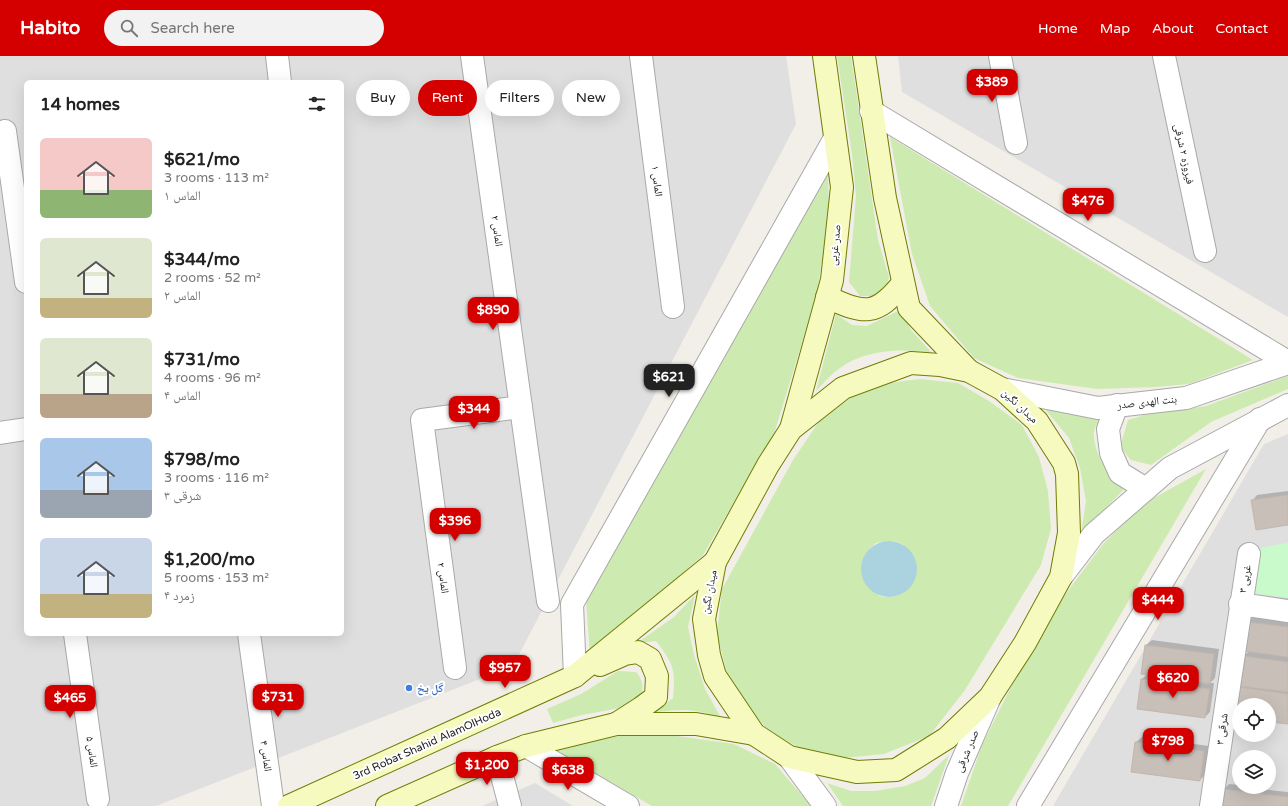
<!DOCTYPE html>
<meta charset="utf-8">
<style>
:root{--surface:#fff;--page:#f2f2f2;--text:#222;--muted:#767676;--accent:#d40000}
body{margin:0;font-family:"Varela Round","Noto Naskh Arabic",sans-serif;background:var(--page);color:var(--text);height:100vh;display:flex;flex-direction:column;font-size:15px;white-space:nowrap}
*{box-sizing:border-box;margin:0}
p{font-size:13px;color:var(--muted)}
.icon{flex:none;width:22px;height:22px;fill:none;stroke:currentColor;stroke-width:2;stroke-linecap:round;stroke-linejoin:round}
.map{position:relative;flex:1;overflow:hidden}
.sheet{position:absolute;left:24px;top:24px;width:320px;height:556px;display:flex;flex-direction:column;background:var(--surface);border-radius:6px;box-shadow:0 4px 16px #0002}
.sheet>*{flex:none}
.banner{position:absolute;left:356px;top:24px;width:380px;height:36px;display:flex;gap:8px}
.fabs{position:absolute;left:1232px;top:642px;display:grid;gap:8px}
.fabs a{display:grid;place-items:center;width:44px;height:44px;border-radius:50%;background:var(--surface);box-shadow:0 4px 16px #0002;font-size:20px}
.price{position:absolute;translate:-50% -34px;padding:0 9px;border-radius:8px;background:var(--accent);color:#fff;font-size:13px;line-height:26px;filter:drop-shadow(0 1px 2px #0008)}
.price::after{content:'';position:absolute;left:50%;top:24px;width:12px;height:9px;margin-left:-6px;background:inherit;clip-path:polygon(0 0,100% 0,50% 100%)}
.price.on{background:#222;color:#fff}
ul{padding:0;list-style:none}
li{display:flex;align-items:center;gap:12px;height:100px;padding:0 16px}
li span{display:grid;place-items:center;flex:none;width:112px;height:80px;border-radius:6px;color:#555}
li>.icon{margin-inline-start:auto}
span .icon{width:48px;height:48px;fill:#fffc;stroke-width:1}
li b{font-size:17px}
h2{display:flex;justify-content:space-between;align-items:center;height:48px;padding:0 16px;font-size:17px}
.pill{padding:0 14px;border-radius:18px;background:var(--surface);box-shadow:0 4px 16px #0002;font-size:14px;line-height:36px}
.pill.on{background:var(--accent);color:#fff}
header{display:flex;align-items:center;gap:24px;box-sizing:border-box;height:56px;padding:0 20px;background:var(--accent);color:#fff}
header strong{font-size:19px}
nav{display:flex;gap:22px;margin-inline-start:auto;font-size:14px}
.search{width:280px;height:36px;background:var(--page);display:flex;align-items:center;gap:10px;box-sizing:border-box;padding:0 14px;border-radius:22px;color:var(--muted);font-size:15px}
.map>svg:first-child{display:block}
.residential{fill:#e0dfdf;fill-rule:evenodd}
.grass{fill:#cdebb0;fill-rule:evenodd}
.park{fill:#c8facc}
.water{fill:#aad3df}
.shadow{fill:#0003}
.building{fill:#c7bfb8;stroke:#c4b6ab}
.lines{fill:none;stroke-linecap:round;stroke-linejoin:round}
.minor-casing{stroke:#a9a9a9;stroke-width:24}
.tertiary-casing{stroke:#a9a9a9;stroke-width:24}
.secondary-casing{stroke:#707d05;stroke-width:24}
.minor{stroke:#fff;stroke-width:22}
.tertiary{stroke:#fff;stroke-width:22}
.secondary{stroke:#f7fabf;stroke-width:22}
.shop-dot{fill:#3f7fe0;stroke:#fff;stroke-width:1.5}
.labels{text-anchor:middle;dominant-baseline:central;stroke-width:4;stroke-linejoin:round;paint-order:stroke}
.street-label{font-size:11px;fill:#222;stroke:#fff}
.shop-label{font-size:11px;font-weight:bold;fill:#366cbe;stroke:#fff;text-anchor:start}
</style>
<header>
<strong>Habito</strong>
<div class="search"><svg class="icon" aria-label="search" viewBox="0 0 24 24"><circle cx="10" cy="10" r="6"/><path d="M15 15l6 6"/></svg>Search here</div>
<nav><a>Home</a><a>Map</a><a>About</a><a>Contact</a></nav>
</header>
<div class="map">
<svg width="1288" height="750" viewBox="0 0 1288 750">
<rect width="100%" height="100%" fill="#f2efe9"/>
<g class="residential">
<path d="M0,0H786L796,68L513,610L156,750H0ZM26,26H342V578H26Z"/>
<path d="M898,0H1288V261L902,36Z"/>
<path d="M1288,378V750H1053L1264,388ZM1239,649H1269V679H1239ZM1239,701H1269V731H1239Z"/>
<path d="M535,727L573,750H482Z"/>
</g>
<g class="grass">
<path d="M837,0H851L878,184L889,221L886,232L877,240H860L849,226L856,140L852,98Z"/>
<path d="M890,81L1253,304L1189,328L1156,331L1097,333L1018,322L974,302L930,250L912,198Z"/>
<path d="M828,114L829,158L817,238L774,378L703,499L590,599L586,545Z"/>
<path d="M900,254L911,274L932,297C902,292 866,293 840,312C831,318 824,327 816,335L836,258L852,269L867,270Z"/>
<path d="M1288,320V333L1211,366L1151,409L1131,404L1120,391L1128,364L1144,359L1206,350Z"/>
<path d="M919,323L958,327L989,345L1022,369L1039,401L1048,435L1051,473L1041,509L965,634L929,680L884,698L843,702L798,691L771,677L740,643L726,614L717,577L722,533L793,404L820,364L852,341L889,327ZM886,485H895L904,489L915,522C908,537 896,544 879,540L869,493L876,487Z"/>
<path d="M1045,353L1099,362C1097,368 1093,375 1094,380C1095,402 1110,419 1125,432L1081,478L1086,445L1080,412L1069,382Z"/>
<path d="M1206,413L1008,750H961L982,689L1012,629L1056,551L1103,488L1143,448Z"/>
<path d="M695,539L688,571L694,599L705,633L721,662C693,652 684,653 655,656L673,642C676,613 673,607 656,585L637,587L674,561Z"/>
<path d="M618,615L636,616C644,625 643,632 641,643L625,651L582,659L553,667L547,653L581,638Z"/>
<path d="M670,679L734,688L775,708L811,750H652L553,693L619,680Z"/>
<path d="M949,699L931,750H843L827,727L851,735H875L905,730L925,722Z"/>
</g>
<path class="park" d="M1288,487V542L1251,537L1259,492Z"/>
<circle class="water" cx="889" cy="513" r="28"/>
<g class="shadow">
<path d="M1288,435V468L1252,445L1257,439Z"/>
<path d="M1253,561L1288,565V667L1269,665V649H1239V661L1236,660L1239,632L1242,629L1244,600L1249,595L1248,566Z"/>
<path d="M1152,584L1219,593L1215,622L1210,627H1214L1210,656L1205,661L1141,624L1147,618L1146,589Z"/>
<path d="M1142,681L1209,690L1205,719L1200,724L1136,686Z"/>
<path d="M1229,728L1239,729V731L1288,736V750L1224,733Z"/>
</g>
<g class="building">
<path d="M1288,439V469L1256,474L1251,444Z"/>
<path d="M1247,566L1288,571V601L1243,595Z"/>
<path d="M1145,589L1214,598L1210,628L1141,618Z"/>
<path d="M1243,600L1288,606V636L1239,630Z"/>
<path d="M1141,623L1210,633L1205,662L1137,653Z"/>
<path d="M1238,631L1288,638V668L1269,666V649H1239V662L1235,661Z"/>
<path d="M1135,686L1204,695L1200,725L1131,716Z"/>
<path d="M1223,733L1288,741V750H1220Z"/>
</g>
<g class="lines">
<g class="minor-casing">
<g id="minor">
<path d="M277,0L280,26"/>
<path d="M472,0L548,545"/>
<path d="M641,0L673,251"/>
<path d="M1000,0L1016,87"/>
<path d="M1164,0L1205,195"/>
<path d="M871,55L1288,306"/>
<path d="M5,75L26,226"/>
<path d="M0,377L26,373"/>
<path d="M1240,548L1288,555"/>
<path d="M75,578L98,743"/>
<path d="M249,578L273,750"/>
<path d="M455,612L422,364L521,351"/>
<path d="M575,620L572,548L835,82"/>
<path d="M526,690L628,750"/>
<path d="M497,701L510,750"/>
<path d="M1028,750L1260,363"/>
<path d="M1211,750L1249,498"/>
</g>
</g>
<g class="tertiary-casing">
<g id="tertiary">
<path d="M1002,333L1098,352L1186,342L1288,307"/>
<path d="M1117,349L1108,373L1111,397L1120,417L1146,433"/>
<path d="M1061,521L1094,478L1170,412L1288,349"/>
<path d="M789,701L825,750"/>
<path d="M946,750L957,717L990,641"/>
</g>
</g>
<g class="secondary-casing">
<g id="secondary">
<path d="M864,0L885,142L909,252L969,315"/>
<path d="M827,241C864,258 876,261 903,227"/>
<path d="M911,307L940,309L969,315L1002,333L1037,365L1064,407L1067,418L1069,477L1061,521L1025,587L990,641L947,682L896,714L857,716L789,701L754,678L715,620L709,599L704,563L715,506L768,409L791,373L843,332Z"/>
<path d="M791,373L832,224L842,131L824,0"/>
<path d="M600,609L625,598L638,596L650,603L657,620L656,641L641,652L616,668"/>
<path d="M289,750L575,620L715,506"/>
<path d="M387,750L497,701L526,690L616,668H696L754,678"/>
</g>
</g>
<use href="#minor" class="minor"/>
<use href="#tertiary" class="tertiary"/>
<use href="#secondary" class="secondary"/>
</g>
<circle class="shop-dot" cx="409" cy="632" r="4"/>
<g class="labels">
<g class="street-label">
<text transform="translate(1184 98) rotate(78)">فیروزه ۲ شرقی</text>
<text transform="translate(657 125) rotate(83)">الماس ۱</text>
<text transform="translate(497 175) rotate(82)">الماس ۲</text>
<text transform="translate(835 189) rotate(-84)">صدر غربی</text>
<text transform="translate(1147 346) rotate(-6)">بنت الهدی صدر</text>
<text transform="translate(1020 350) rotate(43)">میدان نگین</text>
<text transform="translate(443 522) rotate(82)">الماس ۲</text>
<text transform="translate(1245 523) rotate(-80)">۳ غربی</text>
<text transform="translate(709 536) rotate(-79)">میدان نگین</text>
<text transform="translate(1222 673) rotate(-82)">۳ شرقی</text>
<text transform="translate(427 688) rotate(-24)">3rd Robat Shahid AlamOlHoda</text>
<text transform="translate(967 695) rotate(-67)">صدر شرقی</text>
<text transform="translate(92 696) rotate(82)">الماس ۵</text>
<text transform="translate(266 700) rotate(82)">الماس ۴</text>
</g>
<g class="shop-label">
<text x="417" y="632">گل یخ</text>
</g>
</g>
</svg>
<div class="fabs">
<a><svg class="icon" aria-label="locate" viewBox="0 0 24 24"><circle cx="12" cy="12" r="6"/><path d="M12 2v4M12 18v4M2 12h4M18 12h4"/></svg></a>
<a><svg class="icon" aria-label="layers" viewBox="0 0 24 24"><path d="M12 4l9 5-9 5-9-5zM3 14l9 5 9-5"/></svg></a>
</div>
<b class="price" style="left:992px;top:47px">$389</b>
<b class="price" style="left:1088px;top:166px">$476</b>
<b class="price" style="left:493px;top:275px">$890</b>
<b class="price on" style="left:669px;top:342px">$621</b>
<b class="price" style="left:474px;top:374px">$344</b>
<b class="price" style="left:455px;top:486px">$396</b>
<b class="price" style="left:1158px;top:565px">$444</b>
<b class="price" style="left:505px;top:633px">$957</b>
<b class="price" style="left:1173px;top:643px">$620</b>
<b class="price" style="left:278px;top:662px">$731</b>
<b class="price" style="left:70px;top:663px">$465</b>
<b class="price" style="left:1168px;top:706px">$798</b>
<b class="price" style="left:487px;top:730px">$1,200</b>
<b class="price" style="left:568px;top:735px">$638</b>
<div class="banner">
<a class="pill">Buy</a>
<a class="pill on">Rent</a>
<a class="pill">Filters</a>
<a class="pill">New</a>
</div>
<section class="sheet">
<h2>14 homes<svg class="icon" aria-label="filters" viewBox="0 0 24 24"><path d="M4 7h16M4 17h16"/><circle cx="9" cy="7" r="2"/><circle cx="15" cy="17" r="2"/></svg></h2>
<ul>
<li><span style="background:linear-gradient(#f6c9c9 65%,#8fb573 0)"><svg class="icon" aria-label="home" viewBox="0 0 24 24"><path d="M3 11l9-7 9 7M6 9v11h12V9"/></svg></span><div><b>$621/mo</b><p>3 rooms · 113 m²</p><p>الماس ۱</p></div></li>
<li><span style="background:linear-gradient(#dfe7d0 75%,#c2b280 0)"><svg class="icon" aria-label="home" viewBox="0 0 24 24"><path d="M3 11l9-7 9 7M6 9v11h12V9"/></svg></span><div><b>$344/mo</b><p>2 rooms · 52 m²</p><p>الماس ۲</p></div></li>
<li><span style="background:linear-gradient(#dfe7d0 70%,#b9a48a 0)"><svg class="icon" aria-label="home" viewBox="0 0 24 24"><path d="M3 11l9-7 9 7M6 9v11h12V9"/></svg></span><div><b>$731/mo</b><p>4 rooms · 96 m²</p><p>الماس ۴</p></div></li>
<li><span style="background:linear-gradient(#a9c7e8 65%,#9aa5b1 0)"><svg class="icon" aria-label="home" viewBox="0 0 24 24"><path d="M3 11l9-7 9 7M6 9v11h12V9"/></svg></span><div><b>$798/mo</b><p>3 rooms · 116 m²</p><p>۳ شرقی</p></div></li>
<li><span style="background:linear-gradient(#c9d6e8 70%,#c2b280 0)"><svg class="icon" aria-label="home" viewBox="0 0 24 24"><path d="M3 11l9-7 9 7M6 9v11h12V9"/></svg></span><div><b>$1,200/mo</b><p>5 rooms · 153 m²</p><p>زمرد ۴</p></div></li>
</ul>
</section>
</div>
